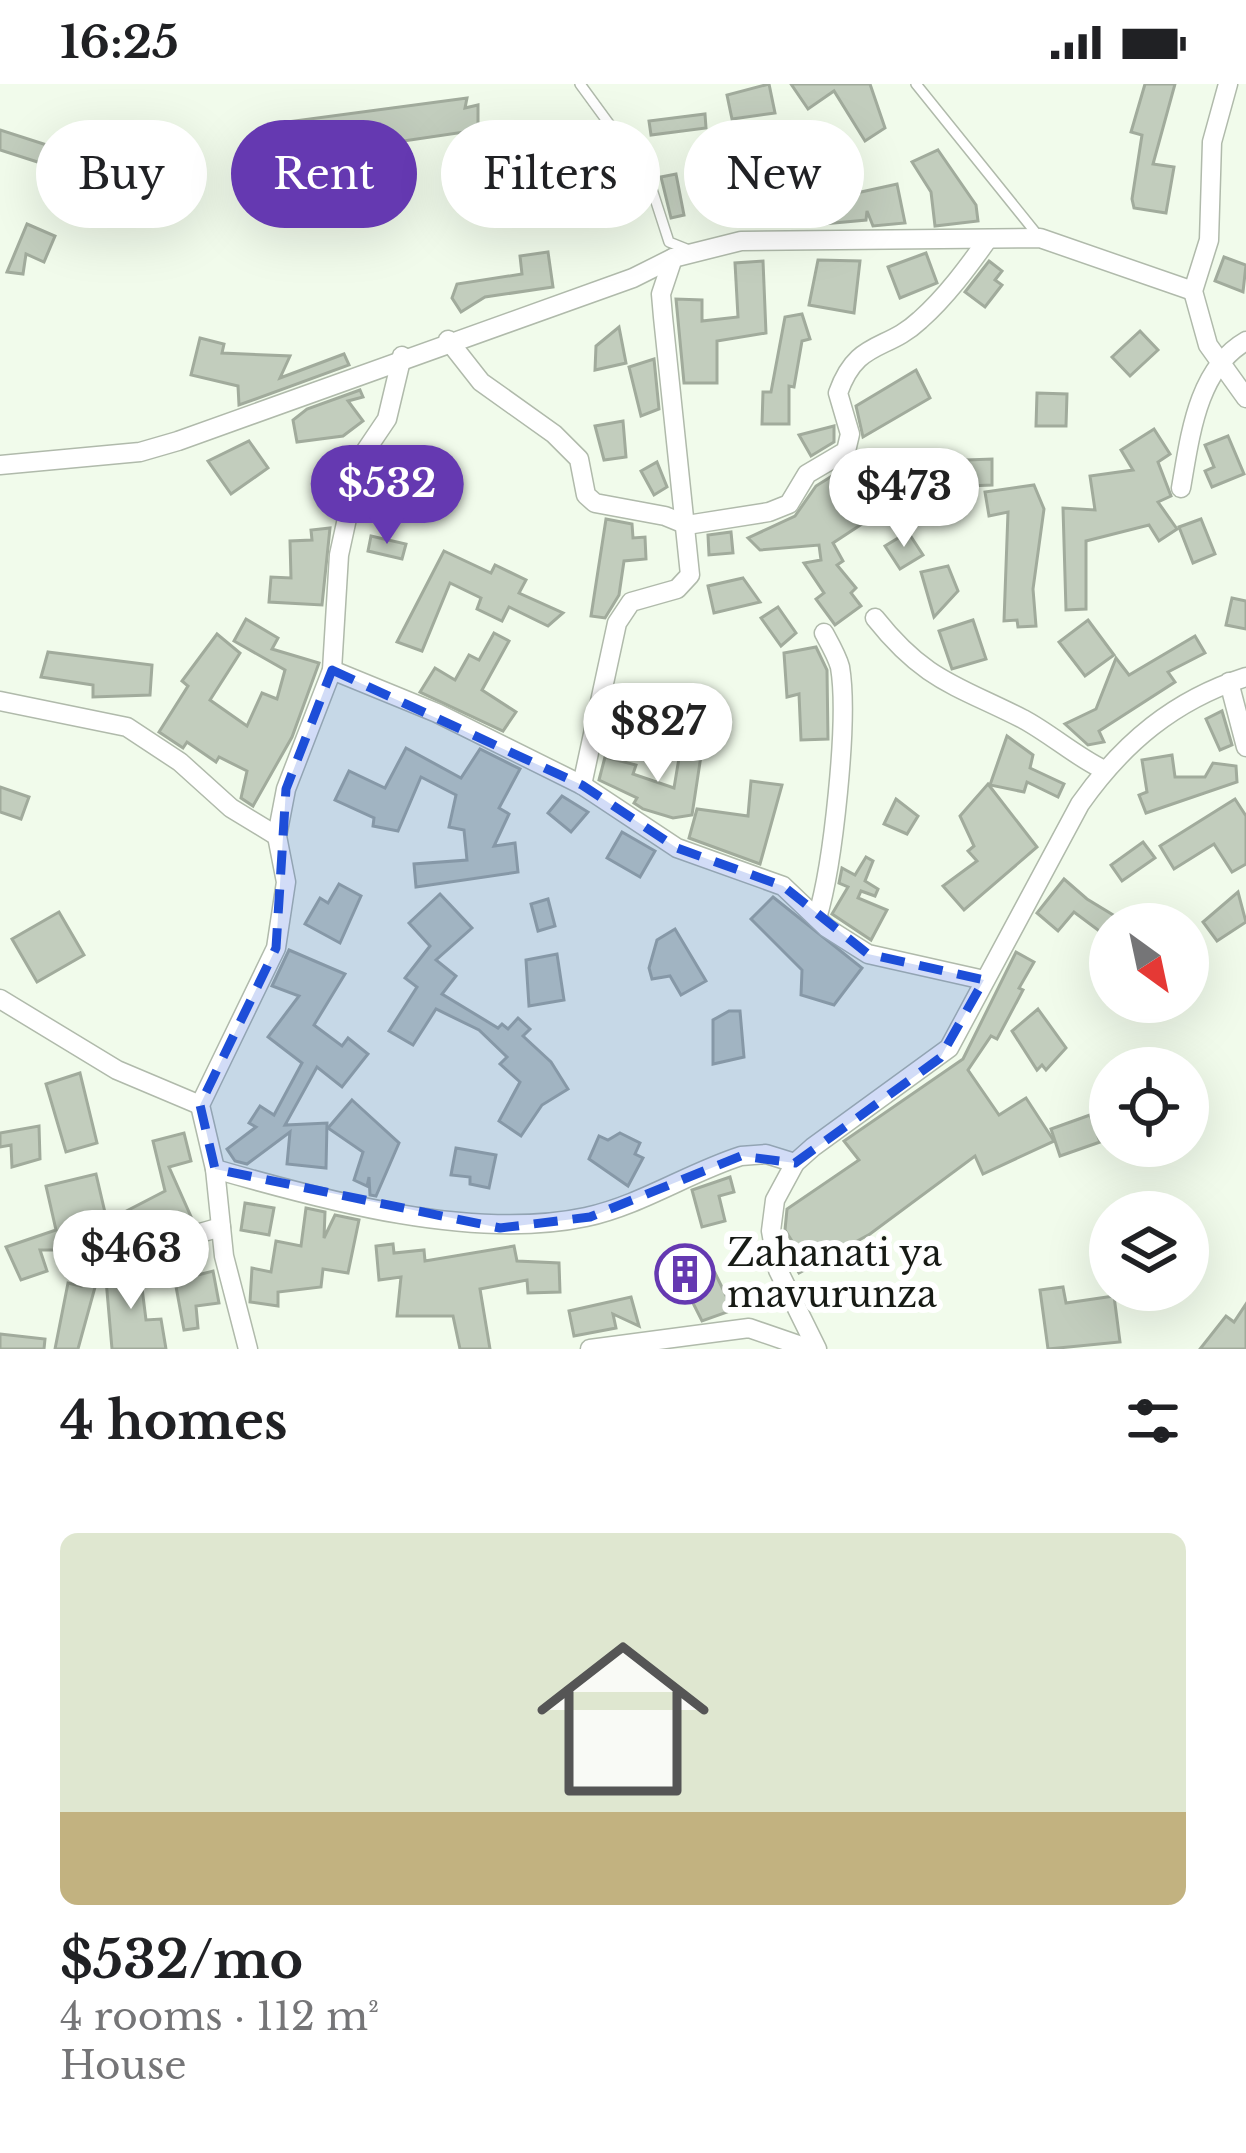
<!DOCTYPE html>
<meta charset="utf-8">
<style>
:root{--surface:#fff;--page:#f6f6f6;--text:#202124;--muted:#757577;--accent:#6539b1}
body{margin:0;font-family:"Libre Baskerville",serif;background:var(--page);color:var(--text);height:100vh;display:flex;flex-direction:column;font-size:45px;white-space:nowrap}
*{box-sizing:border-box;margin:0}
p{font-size:39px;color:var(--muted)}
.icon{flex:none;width:66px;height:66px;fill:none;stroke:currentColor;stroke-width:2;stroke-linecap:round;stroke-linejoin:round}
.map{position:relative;height:1265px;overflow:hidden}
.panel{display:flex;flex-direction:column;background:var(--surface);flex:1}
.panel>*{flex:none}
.hud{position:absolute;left:36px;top:36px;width:1176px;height:108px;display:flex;gap:24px}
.needle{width:78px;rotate:147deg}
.buttons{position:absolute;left:1089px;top:819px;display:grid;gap:24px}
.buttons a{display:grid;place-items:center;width:120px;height:120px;border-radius:50%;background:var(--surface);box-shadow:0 12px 48px #0002;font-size:60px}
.price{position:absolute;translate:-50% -102px;padding:0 27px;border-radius:42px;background:#fff;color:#222;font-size:39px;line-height:78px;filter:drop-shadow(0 3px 6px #0008)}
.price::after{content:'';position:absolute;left:50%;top:72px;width:36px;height:27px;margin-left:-18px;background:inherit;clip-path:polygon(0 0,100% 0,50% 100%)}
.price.selected{background:var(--accent);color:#fff}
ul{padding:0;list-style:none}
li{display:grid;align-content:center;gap:24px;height:636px;padding:0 60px}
li span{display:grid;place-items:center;height:372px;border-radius:18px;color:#555}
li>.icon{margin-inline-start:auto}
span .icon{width:216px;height:216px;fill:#fffc;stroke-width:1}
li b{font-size:51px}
h2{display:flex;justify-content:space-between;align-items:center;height:144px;padding:0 60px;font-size:51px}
.pill{padding:0 42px;border-radius:54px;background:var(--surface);box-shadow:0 12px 48px #0002;font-size:42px;line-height:108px}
.pill.selected{background:var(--accent);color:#fff}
.status{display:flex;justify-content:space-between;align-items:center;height:84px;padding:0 60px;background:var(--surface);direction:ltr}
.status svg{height:33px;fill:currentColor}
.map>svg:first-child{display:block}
.building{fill:#c2cdbd;stroke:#a1ab9c;stroke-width:3}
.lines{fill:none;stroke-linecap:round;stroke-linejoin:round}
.lane-casing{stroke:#b0baab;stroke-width:12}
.street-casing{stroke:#b0baab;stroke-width:21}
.lane{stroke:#fff;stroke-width:9}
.street{stroke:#fff;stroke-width:18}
.marked{fill:#1d4ed8;fill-opacity:0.2;stroke:#1d4ed8;stroke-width:9;stroke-dasharray:24 15;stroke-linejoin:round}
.labels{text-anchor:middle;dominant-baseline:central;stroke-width:12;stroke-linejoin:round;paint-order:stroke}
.poi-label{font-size:36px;fill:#171b15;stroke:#fff;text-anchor:start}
</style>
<div class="status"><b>16:25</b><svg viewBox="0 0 49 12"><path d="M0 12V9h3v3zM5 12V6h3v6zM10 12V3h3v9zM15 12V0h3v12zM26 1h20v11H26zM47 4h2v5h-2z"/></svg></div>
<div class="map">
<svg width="1246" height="1265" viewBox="0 0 1246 1265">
<rect width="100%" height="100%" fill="#f1fbeb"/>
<g class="building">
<path d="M769,0L775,29L732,35L727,11Z"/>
<path d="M791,0H870L885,44L865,57L834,7L808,25Z"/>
<path d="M1145,0H1175L1153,80L1174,83L1166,129L1134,124L1132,115L1142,51L1131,48Z"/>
<path d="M467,14L465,24L478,21V46L275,76L272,40Z"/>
<path d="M705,30L706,44L651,51L649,37Z"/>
<path d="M0,46L53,63L47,81L0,66Z"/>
<path d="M938,66L976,121L978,137L935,142L931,108L912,78Z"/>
<path d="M835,68L861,108L897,100L905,139L873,142L867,127L866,136L824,140L809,73Z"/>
<path d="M614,73L616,91L631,85L639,105L559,120L553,91Z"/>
<path d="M676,90L684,131L671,134L661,93Z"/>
<path d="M27,140L55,152L44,178L26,170L23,190L7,188Z"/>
<path d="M548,168L553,203L485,213L461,228L452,214L457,200L522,190L520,172Z"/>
<path d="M926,169L937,199L900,214L888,183Z"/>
<path d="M1224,173L1246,181L1243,208L1215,197Z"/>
<path d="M818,176L860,177L854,229L809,221Z"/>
<path d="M763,177L766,249L717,257V299H684L676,215L702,216V237L738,233L735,179Z"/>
<path d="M989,177L1002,187L995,196L1002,201L985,223L965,208Z"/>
<path d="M802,230L810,255L802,257L794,303L789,302V340H762L763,308H771L785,233Z"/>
<path d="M619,243L626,279L595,286L596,262Z"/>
<path d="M1140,247L1158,266L1130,292L1112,273Z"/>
<path d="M200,254L224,260L222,269L290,272L280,294L344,270L349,281L239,321L238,302L191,291Z"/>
<path d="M654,275L659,325L641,332L629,283Z"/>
<path d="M916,286L930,314L863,353L856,322Z"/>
<path d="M360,306L363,313L348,317L363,337L343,352L297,358L293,336L307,325Z"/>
<path d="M1037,309L1067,310L1066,342H1036Z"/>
<path d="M623,337L626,373L604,376L595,342Z"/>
<path d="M834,342V358L811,372L799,351Z"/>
<path d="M1154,345L1170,370L1158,378L1171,412L1158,418L1177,445L1159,457L1149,441L1086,457V525L1066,526L1063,424L1095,426L1090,392L1133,386L1121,366Z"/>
<path d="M1228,352L1244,390L1212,403L1205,387L1214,383L1205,361Z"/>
<path d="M249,357L268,384L231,410L208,377Z"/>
<path d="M992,375V401L967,402V376Z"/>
<path d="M657,378L667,403L654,411L641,387Z"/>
<path d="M851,380L867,403L858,408L874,432L833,459L843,477L837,481L856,504L851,509L861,522L835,541L816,515L824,509L804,479L821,476L819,461L760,466L748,454L795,432L816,402Z"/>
<path d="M1034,401L1044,425L1033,505L1036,542L1018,543L1017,536L1004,537L1008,428L989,432L985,408Z"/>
<path d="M606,435L632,440L633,454L645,453L646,475L624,477L619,511L605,534L591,532Z"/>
<path d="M1201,435L1215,470L1193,479L1179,443Z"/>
<path d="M330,444L322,521L269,518L271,493L291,494L290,457L312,456L311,446Z"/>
<path d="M731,448L733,469L709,471L708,451Z"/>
<path d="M908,448L923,471L900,485L885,462Z"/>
<path d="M371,452L406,460L402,475L368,467Z"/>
<path d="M444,467L491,489L495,481L526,496L519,509L563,529L548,542L509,523L502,537L477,525L481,514L450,499L422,567L397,558Z"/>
<path d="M948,482L958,507L934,533L921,488Z"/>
<path d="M743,494L760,518L714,529L708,502Z"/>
<path d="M1232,514L1246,517V545L1226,541Z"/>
<path d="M778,523L796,549L781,562L761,534Z"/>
<path d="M246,535L278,554L272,565L319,579L292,653L253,722L241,714L247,687L219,673L216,678L187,658L183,664L159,648L188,602L182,597L217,550L240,569L210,616L247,642L262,609L277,615L285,586L234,557Z"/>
<path d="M973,536L986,575L952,585L939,547Z"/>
<path d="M1088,536L1114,571L1085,592L1059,558Z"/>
<path d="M494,549L509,557L482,606L516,628L503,647L420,608L435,584L455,596L469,571L479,576Z"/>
<path d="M1195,552L1205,569L1168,588L1175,598L1099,647L1104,658L1088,661L1065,640L1096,625L1116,574L1129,591Z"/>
<path d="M816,563L827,586L828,655L801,656L799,610L787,613L784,569Z"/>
<path d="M48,568L152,581L150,611L93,613V601L41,593Z"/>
<path d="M1222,627L1232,661L1220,666L1206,635Z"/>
<path d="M1007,652L1033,671L1030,684L1064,700L1058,713L1027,698L1024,708L990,701Z"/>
<path d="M681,662L702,665L692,731L673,734L643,725L634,719L637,714L599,696L605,673L636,681L633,690L674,704Z"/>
<path d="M406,664L461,694L480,665L520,685L499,724L509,730L494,762L515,759L518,788L416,803L414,780L467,776L464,746L449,743L456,711L421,693L398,747L373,742L374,734L335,716L349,687L385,704Z"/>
<path d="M1172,671L1175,693H1205L1213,679L1236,682L1237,698L1146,729L1139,711L1147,708L1142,676Z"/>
<path d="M751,697L782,701L760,780L689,754L697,725L748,732Z"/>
<path d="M988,700L1037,763L964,826L943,802L977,777L968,767L974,762L960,732Z"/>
<path d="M0,703L29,713L21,735L0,728Z"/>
<path d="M562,712L588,728L571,748L548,729Z"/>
<path d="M896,715L918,732L907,750L884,740Z"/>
<path d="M1235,715L1246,732V780L1232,788L1214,760L1174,785L1160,762Z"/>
<path d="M622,748L655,767L640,793L607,774Z"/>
<path d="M1143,758L1155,774L1122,797L1111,781Z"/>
<path d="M866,773L873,777L865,797L878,805L875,812L861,807L858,814L887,826L871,856L832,830L848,803L839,799L842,784L855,791Z"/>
<path d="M1064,795L1087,815L1128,840H1110V855L1074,828L1058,847L1037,829Z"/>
<path d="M339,800L361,812L340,859L305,840L320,814L328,819Z"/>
<path d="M1238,808L1246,838L1217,857L1203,838Z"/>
<path d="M440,810L472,844L436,876L456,892L442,910L498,944L502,940L508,945L518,934L530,945L523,952L551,978L568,1005L542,1021L521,1052L499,1037L520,998L500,980L507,973L479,946L436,925L413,961L389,947L417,903L405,894L430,862L409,839Z"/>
<path d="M773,813L862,884L834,921L801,911L802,886L751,835Z"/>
<path d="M548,815L555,842L538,847L531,820Z"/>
<path d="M59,828L84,871L37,898L12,855Z"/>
<path d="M675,845L706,897L681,911L670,892L652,895L649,884L657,856Z"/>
<path d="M289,866L345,890L314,941L342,962L348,954L368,970L342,1003L317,983L285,1041L327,1039L326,1084L287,1080L290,1048L247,1080L235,1077L227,1065L256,1043L249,1039L260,1022L274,1031L302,979L268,953L299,912L272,902Z"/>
<path d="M1016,868L1034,878L1019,904L1023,906L997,955L991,952L968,986L999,1031L1026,1014L1054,1057L983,1090L975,1072L870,1150L799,1189L790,1174L797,1165L785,1146L787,1125L859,1076L844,1057L963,975Z"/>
<path d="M557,870L564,916L529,922L526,876Z"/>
<path d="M1038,925L1066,964L1046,986L1042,981L1037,986L1012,947Z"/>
<path d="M729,927H740L744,973L713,980V936Z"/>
<path d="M80,989L97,1059L66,1068L46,1000Z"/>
<path d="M352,1016L399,1059L376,1112L370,1111L369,1093L367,1102L354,1096L363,1068L328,1044Z"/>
<path d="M1090,1031L1100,1058L1060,1072L1051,1045Z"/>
<path d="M39,1042L40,1075L12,1083L11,1061L0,1063V1049Z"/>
<path d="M184,1049L191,1077L169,1083L192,1135L166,1140L82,1176V1166H40L47,1187L21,1196L6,1163L56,1146L46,1102L96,1090L107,1137L165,1107L153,1057Z"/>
<path d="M620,1049L640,1059L635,1070L643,1074L628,1102L589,1075L599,1052L608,1056Z"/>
<path d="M456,1064L496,1071L489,1104L470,1100V1093L451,1091Z"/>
<path d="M730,1093L734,1108L719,1112L725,1137L702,1143L692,1106Z"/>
<path d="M245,1119L274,1124L269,1151L241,1146Z"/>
<path d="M306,1124L325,1128L324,1154L335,1131L359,1136L348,1189L323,1185L321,1203L278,1208V1222L250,1218L252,1184L271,1188L276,1157L301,1162Z"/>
<path d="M393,1160L394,1169L424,1166L425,1177L514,1162L517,1177L559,1179L560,1208L528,1209L527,1196L480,1205L490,1265H460L453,1232H397L401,1193L379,1196L376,1162Z"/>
<path d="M689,1168L700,1191L715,1189L733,1226L702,1237L686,1205L675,1211L659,1181Z"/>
<path d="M139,1180L146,1236L161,1235L166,1265H112L105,1184Z"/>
<path d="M100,1185L78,1265H55L68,1199L81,1202V1188Z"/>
<path d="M213,1187L219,1219L196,1222L198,1244L184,1246L175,1197Z"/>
<path d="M1063,1203L1066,1219L1114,1212L1120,1258L1048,1265L1040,1206Z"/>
<path d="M631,1213L639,1242L613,1230L616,1244L574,1252L569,1227Z"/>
<path d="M1246,1220V1265H1200L1226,1232L1234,1238Z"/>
<path d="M0,1250L45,1255L44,1265H0Z"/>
</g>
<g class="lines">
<g class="lane-casing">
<g id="lane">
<path d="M580,0L648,93L669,158L689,166"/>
<path d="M916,0L1040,154"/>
</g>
</g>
<g class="street-casing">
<g id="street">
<path d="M1228,0L1212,58L1209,156L1193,207L1208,261L1246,314"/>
<path d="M448,256L481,298L554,350L579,375L586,411L595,419L665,432L687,441L769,428L789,420L807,390L846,367L850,350L838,309C857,255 886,268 920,236C946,213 968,183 988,155"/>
<path d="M0,381L140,368L178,357L633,194L673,174L741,157L1040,154L1193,207"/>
<path d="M1181,404C1190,353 1197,285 1246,257"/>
<path d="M875,534C925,597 956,601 1023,635C1051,650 1075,672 1104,686"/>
<path d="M332,586L437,629L582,701L677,764L783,802L827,844L868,870L984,896"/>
<path d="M1229,598L1246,663"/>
<path d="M0,617L127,643L180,678L231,724L277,752"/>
<path d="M582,701L617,539L631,518L677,505L690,491L663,233L661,210L673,174"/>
<path d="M817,834C833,782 849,636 840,583C837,572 830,560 824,549"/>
<path d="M0,915L117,986L200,1021"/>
<path d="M215,1085C326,1117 473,1157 586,1133C641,1121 688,1089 741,1072L766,1070L795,1079"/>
<path d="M165,1159L221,1143"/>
<path d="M248,1265L224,1172L215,1085L200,1021L276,864L286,798L277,752L286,705L332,586L339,471L360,375L387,335L402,272"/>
<path d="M590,1265L749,1244L810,1265"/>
<path d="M817,1265L778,1186L771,1147L775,1116L795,1079L813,1063L949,964L1080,720C1123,659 1174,616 1246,593"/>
</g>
</g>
<use href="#lane" class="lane"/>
<use href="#street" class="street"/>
</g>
<path class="marked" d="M332,586L582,701L677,764L783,802L868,870L984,896L940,974L795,1079L741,1072L590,1133L500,1144L215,1085L200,1021L276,864L286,705Z"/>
<defs>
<g id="building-ring" transform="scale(3)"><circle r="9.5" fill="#fff" stroke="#6539b1" stroke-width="1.5"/><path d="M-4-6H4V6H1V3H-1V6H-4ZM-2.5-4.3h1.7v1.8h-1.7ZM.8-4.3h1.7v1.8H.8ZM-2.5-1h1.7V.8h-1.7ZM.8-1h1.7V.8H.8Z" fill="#6539b1"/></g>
</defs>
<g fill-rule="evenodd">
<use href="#building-ring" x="685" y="1190"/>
</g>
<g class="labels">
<g class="poi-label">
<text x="727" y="1169">Zahanati ya<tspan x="727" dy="41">mavurunza</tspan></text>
</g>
</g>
</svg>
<div class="buttons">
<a><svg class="needle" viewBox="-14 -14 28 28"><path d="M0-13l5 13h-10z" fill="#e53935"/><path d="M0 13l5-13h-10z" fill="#757577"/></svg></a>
<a><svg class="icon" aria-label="locate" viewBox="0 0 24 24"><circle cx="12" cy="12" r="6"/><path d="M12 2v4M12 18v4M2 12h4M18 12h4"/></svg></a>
<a><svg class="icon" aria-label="layers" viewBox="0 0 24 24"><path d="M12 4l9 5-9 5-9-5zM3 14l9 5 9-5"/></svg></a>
</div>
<b class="price selected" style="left:387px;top:463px">$532</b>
<b class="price" style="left:904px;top:466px">$473</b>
<b class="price" style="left:658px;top:701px">$827</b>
<b class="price" style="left:131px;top:1228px">$463</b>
<div class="hud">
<a class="pill">Buy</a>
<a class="pill selected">Rent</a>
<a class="pill">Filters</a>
<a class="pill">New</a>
</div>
</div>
<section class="panel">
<h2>4 homes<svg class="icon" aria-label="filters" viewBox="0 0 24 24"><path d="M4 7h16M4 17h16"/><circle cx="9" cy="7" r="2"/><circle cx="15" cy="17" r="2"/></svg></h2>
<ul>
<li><span style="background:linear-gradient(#dfe7d0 75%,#c2b280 0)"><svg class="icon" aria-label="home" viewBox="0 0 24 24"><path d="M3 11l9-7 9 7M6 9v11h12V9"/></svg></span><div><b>$532/mo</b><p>4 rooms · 112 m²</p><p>House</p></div></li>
</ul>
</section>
